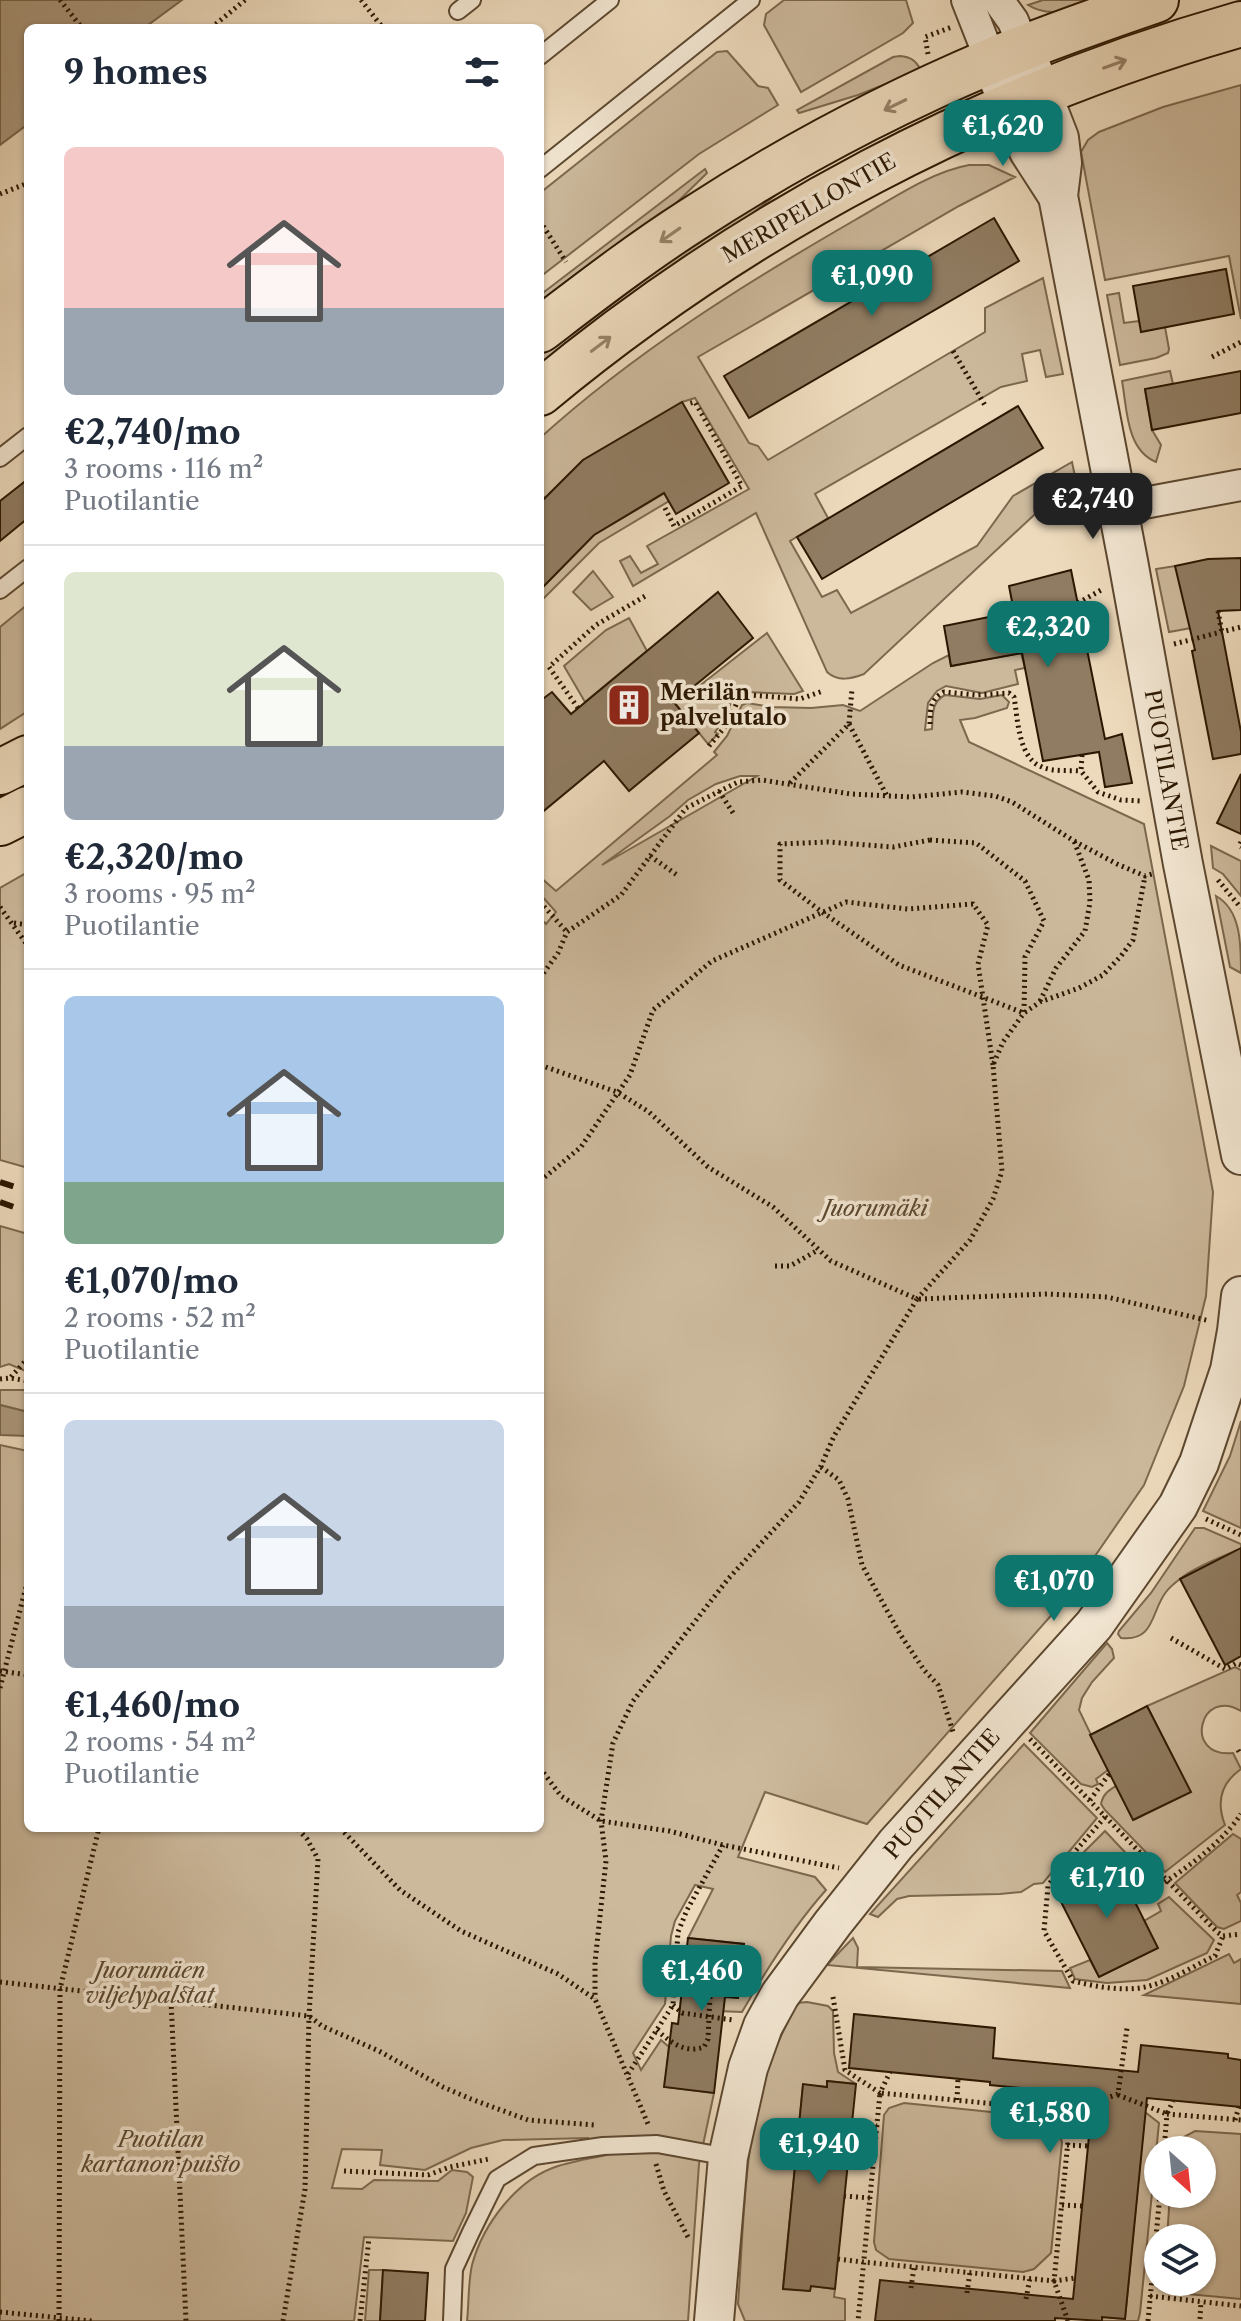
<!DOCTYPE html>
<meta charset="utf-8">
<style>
:root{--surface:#fff;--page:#f2f2f3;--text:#1f2937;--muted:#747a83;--line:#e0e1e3;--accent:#0f766e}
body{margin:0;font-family:"Libre Caslon Text",serif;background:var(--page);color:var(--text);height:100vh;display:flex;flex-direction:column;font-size:30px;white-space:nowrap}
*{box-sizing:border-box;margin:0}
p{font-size:26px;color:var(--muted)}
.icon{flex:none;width:44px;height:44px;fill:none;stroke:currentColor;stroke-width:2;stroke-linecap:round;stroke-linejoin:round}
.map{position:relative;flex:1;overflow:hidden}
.sheet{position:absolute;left:24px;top:24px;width:520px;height:1808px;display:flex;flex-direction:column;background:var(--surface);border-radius:12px;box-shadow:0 2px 6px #0004}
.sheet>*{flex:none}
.needle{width:52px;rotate:153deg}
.tools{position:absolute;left:1144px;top:2136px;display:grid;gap:16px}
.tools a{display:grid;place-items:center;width:72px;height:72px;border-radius:50%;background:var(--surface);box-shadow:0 2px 6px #0004;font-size:40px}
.price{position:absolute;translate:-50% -68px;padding:0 18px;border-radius:16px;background:var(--accent);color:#fff;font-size:26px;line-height:52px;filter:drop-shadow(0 2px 4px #0008)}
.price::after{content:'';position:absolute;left:50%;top:48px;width:24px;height:18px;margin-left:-12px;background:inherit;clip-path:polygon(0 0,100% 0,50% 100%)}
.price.current{background:#222;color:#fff}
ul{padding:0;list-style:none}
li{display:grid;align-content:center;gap:16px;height:424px;padding:0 40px}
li+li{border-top:2px solid var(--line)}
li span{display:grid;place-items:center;height:248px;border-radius:12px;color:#555}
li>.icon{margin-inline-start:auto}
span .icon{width:144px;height:144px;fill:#fffc;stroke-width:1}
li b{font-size:34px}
h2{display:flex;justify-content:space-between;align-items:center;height:96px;padding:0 40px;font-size:34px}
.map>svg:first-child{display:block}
.green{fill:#ccb99c;stroke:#7c684e;stroke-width:2;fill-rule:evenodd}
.water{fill:#ab987c;stroke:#78644b;stroke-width:2}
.building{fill:#907c62;stroke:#2b1701;stroke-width:2}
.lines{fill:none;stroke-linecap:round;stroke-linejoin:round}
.service-casing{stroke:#5c4830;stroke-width:20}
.minor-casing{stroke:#5c4830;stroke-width:34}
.tertiary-casing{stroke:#5c4830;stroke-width:42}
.primary-casing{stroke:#2b1701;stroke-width:48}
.path{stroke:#2b1701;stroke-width:5;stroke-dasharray:2 4;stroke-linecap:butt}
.service{stroke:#f3e7d3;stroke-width:16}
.minor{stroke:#f3e7d3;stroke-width:30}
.tertiary{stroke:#f3e7d3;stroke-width:38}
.primary{stroke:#eddabc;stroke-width:44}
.rail{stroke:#2b1701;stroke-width:6;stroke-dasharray:14 14;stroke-linecap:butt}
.oneway{stroke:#968268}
.labels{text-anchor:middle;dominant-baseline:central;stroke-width:7;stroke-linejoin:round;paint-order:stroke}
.street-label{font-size:22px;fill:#2b1701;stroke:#f3e7d3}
.poi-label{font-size:22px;font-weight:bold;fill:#2b1701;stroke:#f3e7d3;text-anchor:start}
.park-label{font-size:22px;font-style:italic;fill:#5b4830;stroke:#f3e7d3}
</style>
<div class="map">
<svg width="1241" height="2321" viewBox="0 0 1241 2321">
<rect width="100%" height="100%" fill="#eddabc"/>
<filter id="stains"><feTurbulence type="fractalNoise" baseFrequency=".0025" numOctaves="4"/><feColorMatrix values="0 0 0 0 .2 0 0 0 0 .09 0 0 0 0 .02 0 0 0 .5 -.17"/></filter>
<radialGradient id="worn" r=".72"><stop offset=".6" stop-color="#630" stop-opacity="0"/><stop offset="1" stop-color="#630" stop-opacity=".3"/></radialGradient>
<g class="green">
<path d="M784,0H906L913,23L903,33L801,92L764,25L766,14Z"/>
<path d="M1043,0H1095C1073,9 1051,19 1028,5Z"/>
<path d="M727,51L758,86L768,88L778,105L699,154L540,277V193L717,52Z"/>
<path d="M900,56C911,57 915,60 921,70L858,95L799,113L797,110L893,57Z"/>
<path d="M1241,85V319L1229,256L1105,280L1081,152L1088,140L1099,132L1163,107Z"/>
<path d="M969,165H989L1015,177L959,206L698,357L749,443L758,446L768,460L985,332V308L1043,278L1063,374L1046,377L1040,350L1022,354L1027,381L1001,387L815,494L828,518L790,541L822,597L837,590L851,613L977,546L1013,496L1072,462L1076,481L1049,501L864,674C851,679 838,682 827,672L756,513L633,586L620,561L630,556L641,573L658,564L647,546L749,489L695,398L682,402L583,460L545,498L540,493V438C635,352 744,284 855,220C889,201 930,172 969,165Z"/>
<path d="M705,169L707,173L660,219L585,268L540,303V295L548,289Z"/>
<path d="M786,187L717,241L540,370V348L641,272Z"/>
<path d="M1119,293L1124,323L1139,321L1165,327L1169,349L1168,353L1156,358L1120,365L1107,295Z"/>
<path d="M1170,371L1173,384L1145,390L1152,430L1161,445L1156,462C1126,450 1127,408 1122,381Z"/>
<path d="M665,493L669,501L599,543L540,602V590L594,535Z"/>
<path d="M1175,566L1213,624L1169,632L1156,569Z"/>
<path d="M593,571L613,597L591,610L573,592Z"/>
<path d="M28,604V711L0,729V627Z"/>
<path d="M629,618L647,651L585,702L564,666L606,630Z"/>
<path d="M767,633L803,691L794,694L724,691V688L698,687Z"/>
<path d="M1021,653L1025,668L1015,670L1018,684L982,693L946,686L937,691L928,703L925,730L932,729C933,716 931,702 945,695L980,699L1002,695L1009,702L1007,708L975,718L960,720L969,742L1144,824L1213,1192L1206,1296L1184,1386L1144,1485L1064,1601L867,1824L765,1792L738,1857L815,1877L826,1890C793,1927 766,1970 742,2012L717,2011L719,1996L738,1998L744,1944L688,1938L713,1889L695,1885L675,1921L671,1936L665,2004L633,2053L641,2070L661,2040L669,2047L665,2087L714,2093L699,2164L688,2321H467C469,2303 468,2283 472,2265C483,2224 517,2179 558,2166C574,2161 591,2158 607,2155L588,2138L503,2140L471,2148L425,2170L380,2165L382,2150L342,2149L332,2188L362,2189L374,2180L438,2181L452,2170L467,2172L473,2177L466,2213L453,2241L364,2237L354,2321H0V1445L28,1451V1828H540V918L546,924L556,912L540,894V877L556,891L717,755L714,752L727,736L742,705L747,703L772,707L811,708L843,705L860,711L933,663L949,655L951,666ZM740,776H757L602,865L670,816L688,800L716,784Z"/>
<path d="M683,695L728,698V701L731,702L725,723L724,726L720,725L715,732L718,734L708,744L674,702Z"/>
<path d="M1211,846L1241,861V896L1223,874L1213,868Z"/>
<path d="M28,872V1168L0,1160V888Z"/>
<path d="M1216,896C1241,910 1241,944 1241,973L1230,967Z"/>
<path d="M0,1226L28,1234V1372L9,1364L0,1367Z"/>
<path d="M0,1390H28V1412L0,1405Z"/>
<path d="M1241,1421V1528L1203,1511L1230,1456Z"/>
<path d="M1195,1528H1204L1241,1544V1556L1237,1550C1220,1558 1194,1567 1180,1579C1176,1582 1169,1588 1166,1592C1151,1611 1155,1642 1121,1638L1118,1634L1119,1631L1151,1593Z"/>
<path d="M1107,1643L1112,1649L1114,1658L1092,1682L1082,1698L1079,1710L1108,1770L1096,1779L1098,1784L1092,1787L1081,1784L1030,1733Z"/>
<path d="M1235,1667L1241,1670V1711C1200,1686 1182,1758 1233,1753L1241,1769C1221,1783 1216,1802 1225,1825L1165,1872L1105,1810L1101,1804C1103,1794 1108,1791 1116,1786L1134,1820L1190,1792L1147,1706Z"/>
<path d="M1024,1744L1097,1818L1043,1883L1034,1884L1021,1892L1000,1894L909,1896L897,1899L878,1917L870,1914Z"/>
<path d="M1105,1831L1154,1883L1131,1895L1114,1863L1056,1892L1053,1887L1062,1874Z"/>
<path d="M1233,1834L1241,1839V1892L1237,1895L1241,1903V1921L1224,1929L1217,1927L1175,1883Z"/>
<path d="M1169,1897L1214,1940L1207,1953L1147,1980L1107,1983L1075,1979L1070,1968L1090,1960L1099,1977L1157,1948L1144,1921L1161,1911L1158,1904Z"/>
<path d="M853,1938L858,1948L857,1967L1062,1971L1070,1988L827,1965Z"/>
<path d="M1229,1954L1234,1963L1241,1959V2004L1144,1995Z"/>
<path d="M807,2002L828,2006L833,2011L834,2053L838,2072L856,2084L828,2081L827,2087L803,2085L783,2288L809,2291L811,2286L835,2289L834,2297L845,2299V2321H745L738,2304C744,2225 743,2141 769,2065C776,2044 787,2024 797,2003Z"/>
<path d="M904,2103L1040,2117C1053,2121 1058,2130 1062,2142L1051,2253L1034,2269L1023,2272L889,2259L876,2250L874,2242L884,2115L889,2108Z"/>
<path d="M1145,2112L1159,2123L1140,2313L1138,2321H1102V2317L1125,2319Z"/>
<path d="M1195,2131L1241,2134V2299L1177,2293L1165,2282H1202V2238H1167L1170,2194H1202V2150H1174L1182,2138Z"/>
<path d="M369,2270H383L380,2321H365Z"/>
</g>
<g class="water">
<path d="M0,0H182L144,28H28V124L0,145Z"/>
<path d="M0,1405L28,1412V1436L0,1435Z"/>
</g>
<g class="building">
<path d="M994,218L1019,261L749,418L724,376Z"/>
<path d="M1226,269L1234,314L1141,332L1133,286Z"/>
<path d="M1241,371V413L1152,430L1145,389Z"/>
<path d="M682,402L729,483L676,514L664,493L594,535L540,590V503L583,460Z"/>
<path d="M1018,406L1043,448L822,579L797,537Z"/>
<path d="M28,479V518L0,541V501Z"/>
<path d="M1241,558V610L1218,611L1241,732V754L1213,759L1192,651L1195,650L1175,566L1208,559Z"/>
<path d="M1071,570L1105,739L1122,734L1132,783L1105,787L1099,752L1043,761L1022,653L951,666L944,626L1014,612L1009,586Z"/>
<path d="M718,592L753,638L682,696L668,695L699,733L629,791L604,761L540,814V701L552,692L571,714Z"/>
<path d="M1241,774V834L1217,823Z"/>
<path d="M1241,1548V1656L1225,1665L1180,1579Z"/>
<path d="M1147,1706L1191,1792L1133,1820L1090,1735Z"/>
<path d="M1115,1862L1158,1948L1099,1977L1056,1892Z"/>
<path d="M688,1938L744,1944L738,1998L725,1997L714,2093L664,2087L672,2023L678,2024Z"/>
<path d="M854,2014L995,2028L993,2058L1138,2072L1141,2045L1228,2054V2058L1241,2060V2107L1147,2098L1125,2319L1102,2317V2321L1055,2318V2321H875L880,2280L1073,2299L1093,2095L990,2085V2082L849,2068Z"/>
<path d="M827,2081L856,2084L835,2289L811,2286L810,2291L783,2289L803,2084L827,2087Z"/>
<path d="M383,2270L428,2273L425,2321H380Z"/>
</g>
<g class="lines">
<g class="service-casing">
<g id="service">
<path d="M458,11L472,0"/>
<path d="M540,56L610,0"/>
<path d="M540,169L751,0"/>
<path d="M0,458L28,436"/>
<path d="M0,590L28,568"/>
<path d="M452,2321L454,2269L471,2232L497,2179L534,2156L603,2146L657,2144L728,2157"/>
</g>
</g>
<g class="minor-casing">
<g id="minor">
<path d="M967,0L991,61"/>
<path d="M998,0L1013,21L1024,48"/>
<path d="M1117,508L1241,485"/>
</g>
</g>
<g class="tertiary-casing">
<g id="tertiary">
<path d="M1024,48L1059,138L1062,163L1058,196L1128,561L1183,864L1241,1155"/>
<path d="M991,61L1029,151L1058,196"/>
<path d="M714,2321L728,2157L748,2068L763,2026L780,1995L833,1923L896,1844L1094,1625L1178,1506L1199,1463L1230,1370L1237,1331L1241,1296"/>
</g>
</g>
<g class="primary-casing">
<g id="primary">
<path d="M540,330C590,292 639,254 692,220C787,158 887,105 991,61C1045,38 1101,19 1156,0"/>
<path d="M540,393C746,222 984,97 1241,24"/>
<path d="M0,772L28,758"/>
<path d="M0,823L28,809"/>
</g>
</g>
<g class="path">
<path d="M60,0L82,28"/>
<path d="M361,0L383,28"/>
<path d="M211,28L245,0"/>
<path d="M928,54L925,37L952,27"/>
<path d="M0,194L28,183"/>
<path d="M540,221L566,262"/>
<path d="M953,351L986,407"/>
<path d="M1212,357L1241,342"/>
<path d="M665,508L674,526L742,486L695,402L687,404"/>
<path d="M1078,603L1103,589"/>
<path d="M1218,611L1222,633"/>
<path d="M1174,644L1241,627"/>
<path d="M724,693L800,699L823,691"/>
<path d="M578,708L549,667L596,625L647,595"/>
<path d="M849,724L887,796"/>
<path d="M930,724C930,710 930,699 944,692L978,695L1009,693L1014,697C1018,719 1018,758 1042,767C1053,772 1069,770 1081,771"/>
<path d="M709,746L729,722L740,695"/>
<path d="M1082,755L1081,771L1098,792L1121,800L1142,801"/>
<path d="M790,783L849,724L852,689"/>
<path d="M719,791L735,816"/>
<path d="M930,840L976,843L1025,881L1044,921L1025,957L1024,1013L899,965L822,912L780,880V844L828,842L893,847Z"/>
<path d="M1241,842L1239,846L1241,847"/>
<path d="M650,856L677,875"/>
<path d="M1218,880L1241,908"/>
<path d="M540,902L567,932"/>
<path d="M0,907L28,946"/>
<path d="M14,923L28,925"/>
<path d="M540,978L558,953L567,932L621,895L686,808L738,782L762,780L851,794L911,797L962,792L995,796L1012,802L1074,841L1117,864L1145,876L1152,874"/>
<path d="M1040,1001L1056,968L1085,931L1090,902L1089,880L1074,841"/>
<path d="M540,1065L617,1092L649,1112L708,1167L773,1207L831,1261L917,1299L834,1436L821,1466L799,1502L728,1579L633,1701L613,1743L601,1821L606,1861L595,1962V1999"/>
<path d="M540,1181L581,1147L630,1075L653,1010L712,961L846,902L908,909L973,904L988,925L978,964L993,1065"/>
<path d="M775,1266H790L818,1250"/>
<path d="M917,1299L970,1240L993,1199L1002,1171L993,1065L1003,1042L1024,1013L1040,1002L1079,988L1103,975L1121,956L1133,940L1145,876"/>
<path d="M919,1299L1047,1294L1107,1297L1210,1321"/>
<path d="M11,1377L28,1358"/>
<path d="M0,1379L10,1378L28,1381"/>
<path d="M821,1467L839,1480L848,1499L862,1565L900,1634L924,1670L938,1685L954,1735"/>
<path d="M1206,1519L1241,1535"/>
<path d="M1171,1638L1225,1669L1236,1663L1241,1665"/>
<path d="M0,1671L28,1675"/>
<path d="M0,1688L28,1579"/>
<path d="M1030,1739L1217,1932L1223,1936L1241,1934"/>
<path d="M1238,1750L1241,1755"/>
<path d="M540,1768L561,1796L601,1821L669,1831L723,1845L839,1868"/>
<path d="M1090,1800L1110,1773"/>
<path d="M1105,1817L1059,1870L1048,1886L1044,1931L1073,1981C1098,1987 1127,1993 1153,1985C1174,1979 1195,1965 1215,1956L1223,1936"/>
<path d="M340,1828L400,1890L461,1931L558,1974L595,1999L648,2124"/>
<path d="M1134,1901C1170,1880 1218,1849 1241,1814"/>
<path d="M0,1982L309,2016L322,2026L379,2051L443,2087L471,2099L528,2120L595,2125"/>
<path d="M833,1997L845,2070L880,2093L890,2072"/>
<path d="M171,2001L186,2321"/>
<path d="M673,2005L682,2013L733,2020"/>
<path d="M657,2030C670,2042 685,2054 704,2047L708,2039L710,1995"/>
<path d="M628,2074L673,2005L678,1932L687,1910L723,1845"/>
<path d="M1118,2095L1167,2114L1173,2101"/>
<path d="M957,2100L958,2079"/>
<path d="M1071,2111L1118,2094L1127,2028"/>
<path d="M1235,2120L1239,2107"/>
<path d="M852,2123L877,2126"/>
<path d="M1067,2145L1088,2146"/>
<path d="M1164,2150L1167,2114L1241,2120"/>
<path d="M656,2164L664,2191L689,2239"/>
<path d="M344,2171L428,2175L450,2167L489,2159"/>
<path d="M844,2196L870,2198"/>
<path d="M1062,2205L1082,2206"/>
<path d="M838,2259L863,2262L1054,2281L1071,2111L880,2093L858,2321"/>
<path d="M911,2288L914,2267"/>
<path d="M967,2293L970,2272"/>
<path d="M1150,2296L1241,2306"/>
<path d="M1026,2299L1030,2278"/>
<path d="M0,2312L92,2321"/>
<path d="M1200,2319L1201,2301"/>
<path d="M59,2321L60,1989L99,1828"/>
<path d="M283,2321L305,2189L309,2016L318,1859L307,1839L297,1828"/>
<path d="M360,2321L369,2238"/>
<path d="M1068,2321L1054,2281L1075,2278"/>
<path d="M1148,2321L1160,2194"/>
</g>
<use href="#service" class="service"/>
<use href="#minor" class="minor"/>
<use href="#tertiary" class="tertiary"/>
<use href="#primary" class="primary"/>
<g class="rail">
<path d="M0,1182L28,1191"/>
<path d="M0,1202L28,1212"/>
</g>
</g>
<defs><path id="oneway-shaft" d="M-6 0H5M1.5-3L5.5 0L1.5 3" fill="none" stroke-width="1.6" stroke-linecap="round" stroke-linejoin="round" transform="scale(2)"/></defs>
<g class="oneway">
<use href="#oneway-shaft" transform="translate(1115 64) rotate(-20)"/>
<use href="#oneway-shaft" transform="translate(895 105) rotate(154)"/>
<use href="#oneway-shaft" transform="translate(670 235) rotate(145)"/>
<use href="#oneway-shaft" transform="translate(601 344) rotate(-37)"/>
</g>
<defs>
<g id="building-square" transform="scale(2.3)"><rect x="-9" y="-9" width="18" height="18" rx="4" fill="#8f2418" stroke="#f3e7d3"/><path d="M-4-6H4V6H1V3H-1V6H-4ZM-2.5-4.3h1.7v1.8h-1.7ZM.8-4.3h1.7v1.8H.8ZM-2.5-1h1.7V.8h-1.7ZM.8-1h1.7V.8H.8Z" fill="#fff"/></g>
</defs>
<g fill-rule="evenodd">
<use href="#building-square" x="629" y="705"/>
</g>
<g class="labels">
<g class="street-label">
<text transform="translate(809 208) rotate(-30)">MERIPELLONTIE</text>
<text transform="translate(1166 770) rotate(80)">PUOTILANTIE</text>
<text transform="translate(942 1794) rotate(-49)">PUOTILANTIE</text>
</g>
<g class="poi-label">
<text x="660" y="692">Merilän<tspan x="660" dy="25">palvelutalo</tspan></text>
</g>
<g class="park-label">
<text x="875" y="1208">Juorumäki</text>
<text x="150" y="1970">Juorumäen<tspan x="150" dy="25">viljelypalstat</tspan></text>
<text x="161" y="2139">Puotilan<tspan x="161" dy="25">kartanon puisto</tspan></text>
</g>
</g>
<rect width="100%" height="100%" filter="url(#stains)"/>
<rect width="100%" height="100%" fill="url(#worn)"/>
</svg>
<div class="tools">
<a><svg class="needle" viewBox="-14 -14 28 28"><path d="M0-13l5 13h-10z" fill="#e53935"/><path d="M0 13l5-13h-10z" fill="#747a83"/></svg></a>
<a><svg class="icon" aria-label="layers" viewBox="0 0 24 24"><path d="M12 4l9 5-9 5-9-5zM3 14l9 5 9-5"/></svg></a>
</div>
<b class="price" style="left:1003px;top:168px">€1,620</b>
<b class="price" style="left:872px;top:318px">€1,090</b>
<b class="price current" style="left:1093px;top:541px">€2,740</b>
<b class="price" style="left:1048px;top:669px">€2,320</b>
<b class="price" style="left:1054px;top:1623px">€1,070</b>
<b class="price" style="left:1107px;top:1920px">€1,710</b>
<b class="price" style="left:702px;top:2013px">€1,460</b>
<b class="price" style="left:1050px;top:2155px">€1,580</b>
<b class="price" style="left:819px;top:2186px">€1,940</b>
<section class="sheet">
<h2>9 homes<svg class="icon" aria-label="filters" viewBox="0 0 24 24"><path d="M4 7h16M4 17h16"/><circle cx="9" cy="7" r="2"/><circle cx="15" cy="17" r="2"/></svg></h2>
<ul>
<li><span style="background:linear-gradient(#f6c9c9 65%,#9aa5b1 0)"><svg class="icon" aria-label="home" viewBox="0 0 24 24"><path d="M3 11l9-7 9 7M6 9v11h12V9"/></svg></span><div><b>€2,740/mo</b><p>3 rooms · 116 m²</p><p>Puotilantie</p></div></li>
<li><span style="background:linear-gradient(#dfe7d0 70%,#9aa5b1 0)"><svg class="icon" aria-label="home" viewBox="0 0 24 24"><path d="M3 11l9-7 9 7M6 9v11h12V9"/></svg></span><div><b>€2,320/mo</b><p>3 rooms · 95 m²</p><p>Puotilantie</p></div></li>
<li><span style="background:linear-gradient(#a9c7e8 75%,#7fa58c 0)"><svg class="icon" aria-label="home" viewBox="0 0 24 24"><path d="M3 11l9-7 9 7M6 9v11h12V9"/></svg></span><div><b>€1,070/mo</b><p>2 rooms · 52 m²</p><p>Puotilantie</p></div></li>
<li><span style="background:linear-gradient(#c9d6e8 75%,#9aa5b1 0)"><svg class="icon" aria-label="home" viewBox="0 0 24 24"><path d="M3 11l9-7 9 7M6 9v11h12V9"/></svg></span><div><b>€1,460/mo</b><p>2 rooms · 54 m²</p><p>Puotilantie</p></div></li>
</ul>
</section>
</div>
